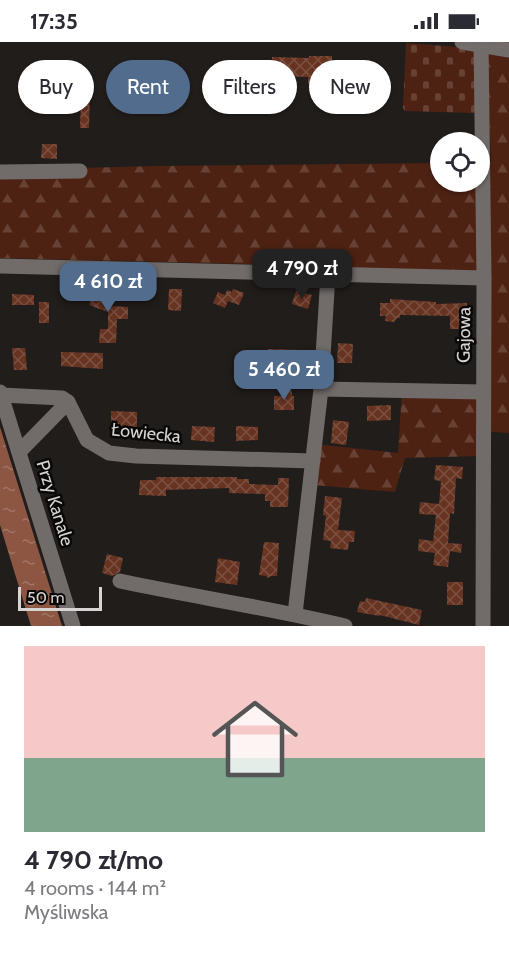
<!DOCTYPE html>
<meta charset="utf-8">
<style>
:root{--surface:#fff;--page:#f2f2f3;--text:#2b2b33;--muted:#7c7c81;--line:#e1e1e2;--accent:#526c8d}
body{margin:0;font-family:Cabin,sans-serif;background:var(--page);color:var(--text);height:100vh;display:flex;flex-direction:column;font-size:22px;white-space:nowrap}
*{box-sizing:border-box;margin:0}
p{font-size:20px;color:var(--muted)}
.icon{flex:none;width:33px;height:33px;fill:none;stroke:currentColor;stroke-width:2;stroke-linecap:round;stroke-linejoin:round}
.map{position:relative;height:584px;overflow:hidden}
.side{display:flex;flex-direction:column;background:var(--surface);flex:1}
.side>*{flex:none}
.banner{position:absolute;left:18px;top:18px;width:474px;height:54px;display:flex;gap:12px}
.tools{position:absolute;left:430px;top:90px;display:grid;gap:12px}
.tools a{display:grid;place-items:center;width:60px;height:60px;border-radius:50%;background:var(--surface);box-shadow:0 2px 4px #0004;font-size:30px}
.scale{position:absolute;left:18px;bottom:15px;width:84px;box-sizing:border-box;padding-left:6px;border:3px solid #d7d4d3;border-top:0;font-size:16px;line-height:21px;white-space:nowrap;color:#d7d4d3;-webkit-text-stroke:4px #090807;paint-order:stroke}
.price{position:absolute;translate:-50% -51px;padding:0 14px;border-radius:12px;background:var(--accent);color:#fff;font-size:20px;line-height:39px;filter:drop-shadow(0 2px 3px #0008)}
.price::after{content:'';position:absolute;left:50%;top:36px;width:18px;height:14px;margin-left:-9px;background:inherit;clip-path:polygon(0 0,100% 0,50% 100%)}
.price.current{background:#222;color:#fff}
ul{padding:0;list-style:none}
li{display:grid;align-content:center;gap:12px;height:318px;padding:0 24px}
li+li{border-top:2px solid var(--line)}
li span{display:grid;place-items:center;height:186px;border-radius:0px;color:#555}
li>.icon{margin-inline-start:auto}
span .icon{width:108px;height:108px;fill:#fffc;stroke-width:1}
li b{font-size:26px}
.pill{padding:0 21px;border-radius:27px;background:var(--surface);box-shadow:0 2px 4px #0004;font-size:21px;line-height:54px}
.pill.current{background:var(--accent);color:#fff}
.status{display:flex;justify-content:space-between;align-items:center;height:42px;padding:0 30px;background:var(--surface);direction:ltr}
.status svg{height:16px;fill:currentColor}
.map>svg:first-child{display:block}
.forest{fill:url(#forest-firs)}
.cemetery{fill:url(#cemetery-stones)}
.water{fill:url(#water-ripples)}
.building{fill:url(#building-cross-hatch)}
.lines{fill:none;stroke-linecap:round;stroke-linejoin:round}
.minor{stroke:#716b6a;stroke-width:15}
.labels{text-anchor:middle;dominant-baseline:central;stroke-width:5;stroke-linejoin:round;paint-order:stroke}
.street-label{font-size:18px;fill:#d7d4d3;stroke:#090807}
</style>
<div class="status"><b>17:35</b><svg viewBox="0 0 49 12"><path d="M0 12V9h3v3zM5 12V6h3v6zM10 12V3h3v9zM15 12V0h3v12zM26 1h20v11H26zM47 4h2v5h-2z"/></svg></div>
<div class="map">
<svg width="509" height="584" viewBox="0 0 509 584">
<defs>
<pattern id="forest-firs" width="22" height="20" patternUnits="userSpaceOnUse" patternTransform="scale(1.5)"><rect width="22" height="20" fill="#4d2213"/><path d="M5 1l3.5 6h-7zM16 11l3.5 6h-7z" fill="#664134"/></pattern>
<pattern id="cemetery-stones" width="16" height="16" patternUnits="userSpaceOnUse" patternTransform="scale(1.5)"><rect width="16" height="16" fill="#4d2213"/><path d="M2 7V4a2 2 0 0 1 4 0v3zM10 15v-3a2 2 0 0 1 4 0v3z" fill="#664134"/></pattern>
<pattern id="water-ripples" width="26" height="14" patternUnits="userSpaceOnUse" patternTransform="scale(1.5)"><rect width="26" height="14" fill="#8d5643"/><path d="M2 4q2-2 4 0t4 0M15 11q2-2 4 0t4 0" fill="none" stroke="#a17566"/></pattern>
<pattern id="building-cross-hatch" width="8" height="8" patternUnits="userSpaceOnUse" patternTransform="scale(1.5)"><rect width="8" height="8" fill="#673422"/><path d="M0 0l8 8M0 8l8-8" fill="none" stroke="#7c5041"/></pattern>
</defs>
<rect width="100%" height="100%" fill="#211d1b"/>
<path class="forest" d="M486,0H509V391L483,389L482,414L405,416L395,450L313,443L315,402L398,411L402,349L483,350L488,234H400L328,224L0,216V128L157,124L441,121V140H480V121L491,120Z"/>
<path class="cemetery" d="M406,1L474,6L476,67L474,71L405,69L403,66Z"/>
<path class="water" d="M0,385L62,584H31L0,483Z"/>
<g class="building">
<path d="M309,14H332V42H308V35L272,34V15L309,16Z"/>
<path d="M46,22L60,23V36L46,35Z"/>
<path d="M81,53H90L89,86H80Z"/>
<path d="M42,102H57V117L41,116Z"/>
<path d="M96,244L116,251L111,264L128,265V277H117L116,301H99L100,287H108V270L89,263Z"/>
<path d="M169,247H182L181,269L168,268Z"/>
<path d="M233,247L244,251L239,263L228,259L225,266L213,261L218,250L225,253L227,248L232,250Z"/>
<path d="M296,249L312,253L308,267L292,262Z"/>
<path d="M12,252L34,253V263H12Z"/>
<path d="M390,257L436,260V262L467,261V287H450V274L400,273V276H397L394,280L385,279L386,274H380V261H390Z"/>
<rect x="39" y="260" width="10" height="21"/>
<path d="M338,301L353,302L352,321H337Z"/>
<path d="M12,306H25L27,328H14Z"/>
<path d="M268,307L303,308V325H268Z"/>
<path d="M61,310L103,311V327L61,324Z"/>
<path d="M281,348H292V354H294V368H274V354H281Z"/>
<path d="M391,363V378L367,379V364Z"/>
<path d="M111,369L137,370V389H126V385H111Z"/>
<path d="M333,378L349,380L346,403L331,401Z"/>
<path d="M192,384L215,385L214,400L191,398Z"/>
<path d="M236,384L258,385V398L236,399Z"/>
<path d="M436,423L463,425L462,437L456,436L454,472L450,471L448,501L462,502L461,511L450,509L448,525L433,523L435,511L418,509L419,497L433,499L436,473L419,472L420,460L439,462L441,439L434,438Z"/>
<path d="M156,435H237V437H249V442L278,443V436H289L288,465H270V459H265V452L229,451V446L166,448V454L139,453L140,438H156Z"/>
<path d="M325,454L342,456L338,488L355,489L354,500H349L348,508L330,506L331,499L323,498L326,474L323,473Z"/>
<path d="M264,500L279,501L277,534H271L268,536L266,534L259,533Z"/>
<path d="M107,512L123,516L120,530L112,534L102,531Z"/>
<path d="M218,516L240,520L237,543L215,540Z"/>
<rect x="447" y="540" width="16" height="23"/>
<path d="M366,556L422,568L419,583L380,573L379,574L357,570L360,559L365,560Z"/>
</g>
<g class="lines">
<g class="minor">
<path d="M462,0L509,8"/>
<path d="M481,0L484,236L483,584"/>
<path d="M0,130L80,129"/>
<path d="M0,224L484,236"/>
<path d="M321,347L483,350"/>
<path d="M0,350L73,584"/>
<path d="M1,353L62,356L68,360L87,398L109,411L136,414L313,419"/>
<path d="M19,410L68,360"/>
<path d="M120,539C195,555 270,566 345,584"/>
<path d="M295,572L321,347L328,232"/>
</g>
</g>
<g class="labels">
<g class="street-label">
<text transform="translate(464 293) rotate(-89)">Gajowa</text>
<text transform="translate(146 391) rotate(6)">Łowiecka</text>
<text transform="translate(55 461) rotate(73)">Przy Kanale</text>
</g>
</g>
</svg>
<div class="tools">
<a><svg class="icon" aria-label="locate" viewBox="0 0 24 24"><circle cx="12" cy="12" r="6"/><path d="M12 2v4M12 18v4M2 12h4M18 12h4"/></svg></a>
</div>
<div class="scale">50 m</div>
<b class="price current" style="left:302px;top:258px">4 790 zł</b>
<b class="price" style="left:108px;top:271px">4 610 zł</b>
<b class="price" style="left:284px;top:359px">5 460 zł</b>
<div class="banner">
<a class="pill">Buy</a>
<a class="pill current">Rent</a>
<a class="pill">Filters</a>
<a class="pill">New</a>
</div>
</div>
<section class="side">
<ul>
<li><span style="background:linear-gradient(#f6c9c9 60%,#7fa58c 0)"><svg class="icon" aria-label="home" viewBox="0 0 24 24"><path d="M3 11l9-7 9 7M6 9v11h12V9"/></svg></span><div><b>4 790 zł/mo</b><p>4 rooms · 144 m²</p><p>Myśliwska</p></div></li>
</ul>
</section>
